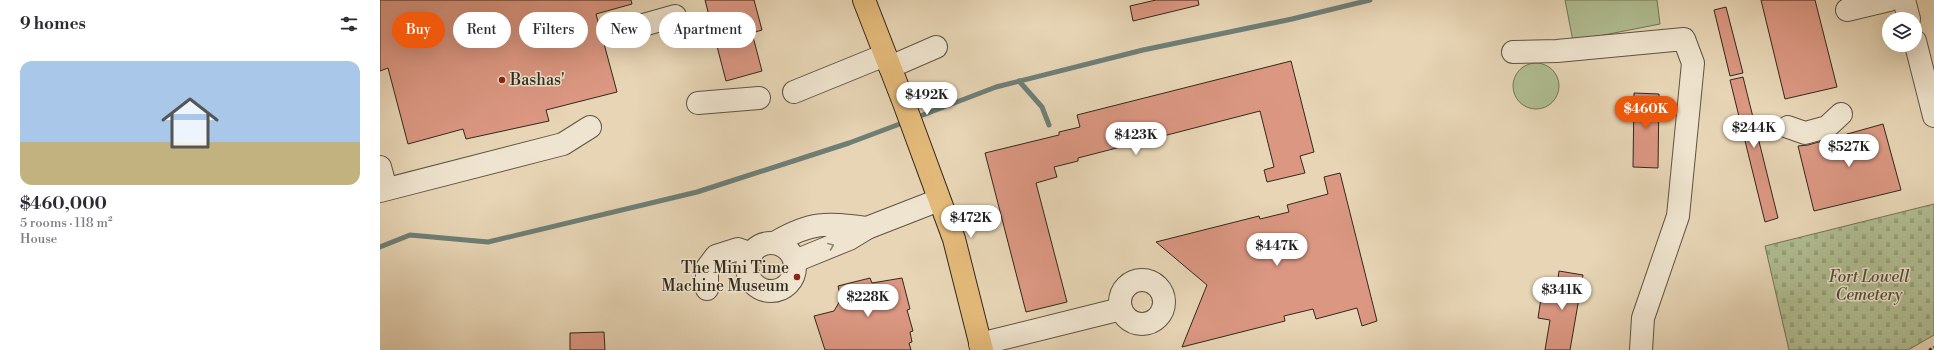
<!DOCTYPE html>
<meta charset="utf-8">
<style>
:root{--surface:#fff;--page:#f2f2f3;--text:#2b2b33;--muted:#7c7c81;--accent:#ea580c}
body{margin:0;font-family:"Libre Bodoni",serif;background:var(--page);color:var(--text);height:100vh;display:flex;flex-direction:column;font-size:15px;white-space:nowrap}
*{box-sizing:border-box;margin:0}
p{font-size:13px;color:var(--muted)}
.icon{flex:none;width:22px;height:22px;fill:none;stroke:currentColor;stroke-width:2;stroke-linecap:round;stroke-linejoin:round}
.map{position:relative;flex:1;overflow:hidden}
.sheet{display:flex;flex-direction:column;background:var(--surface);width:380px}
.sheet>*{flex:none}
.hud{position:absolute;left:12px;top:12px;width:380px;height:36px;display:flex;gap:8px}
.controls{position:absolute;left:1502px;top:12px;display:grid;gap:8px}
.controls a{display:grid;place-items:center;width:40px;height:40px;border-radius:50%;background:var(--surface);box-shadow:0 4px 16px #0002;font-size:20px}
.price{position:absolute;translate:-50% -34px;padding:0 9px;border-radius:14px;background:#fff;color:#222;font-size:13px;line-height:26px;filter:drop-shadow(0 1px 2px #0008)}
.price::after{content:'';position:absolute;left:50%;top:24px;width:12px;height:9px;margin-left:-6px;background:inherit;clip-path:polygon(0 0,100% 0,50% 100%)}
.price.active{background:var(--accent);color:#fff}
ul{padding:0;list-style:none}
li{display:grid;align-content:center;gap:8px;height:212px;padding:0 20px}
li span{display:grid;place-items:center;height:124px;border-radius:12px;color:#555}
li>.icon{margin-inline-start:auto}
span .icon{width:72px;height:72px;fill:#fffc;stroke-width:1}
li b{font-size:17px}
h2{display:flex;justify-content:space-between;align-items:center;height:48px;padding:0 20px;font-size:17px}
.chip{padding:0 14px;border-radius:18px;background:var(--surface);box-shadow:0 4px 16px #0002;font-size:14px;line-height:36px}
.chip.active{background:var(--accent);color:#fff}
main{display:flex;flex:1;min-height:0}
.map>svg:first-child{display:block}
.cemetery{fill:url(#cemetery-stones);stroke:#707458}
.pitch{fill:#b0be92;stroke:#707458}
.lines{fill:none;stroke-linecap:round;stroke-linejoin:round}
.stream{stroke:#6e7f77;stroke-width:5}
.building{fill:#db9782;stroke:#31291d}
.minor-casing{stroke:#5e5443;stroke-width:24}
.major-casing{stroke:#31291d;stroke-width:24}
.path{stroke:#31291d;stroke-width:2.5;stroke-dasharray:3 2;stroke-linecap:butt}
.minor{stroke:#efe4cf;stroke-width:22}
.major{stroke:#e4ba7a;stroke-width:22}
.oneway{stroke:#908676}
.poi-dot{fill:#8f2418;stroke:#efe4cf;stroke-width:1.5}
.labels{text-anchor:middle;dominant-baseline:central;stroke-width:3;stroke-linejoin:round;paint-order:stroke}
.poi-label{font-size:16px;fill:#31291d;stroke:#efe4cf;text-anchor:start}
.park-label{font-size:16px;font-style:italic;fill:#514e3a;stroke:#efe4cf}
</style>
<main>
<section class="sheet">
<h2>9 homes<svg class="icon" aria-label="filters" viewBox="0 0 24 24"><path d="M4 7h16M4 17h16"/><circle cx="9" cy="7" r="2"/><circle cx="15" cy="17" r="2"/></svg></h2>
<ul>
<li><span style="background:linear-gradient(#a9c7e8 65%,#c2b280 0)"><svg class="icon" aria-label="home" viewBox="0 0 24 24"><path d="M3 11l9-7 9 7M6 9v11h12V9"/></svg></span><div><b>$460,000</b><p>5 rooms · 118 m²</p><p>House</p></div></li>
</ul>
</section>
<div class="map">
<svg width="1554" height="350" viewBox="0 0 1554 350">
<defs>
<pattern id="cemetery-stones" width="16" height="16" patternUnits="userSpaceOnUse"><rect width="16" height="16" fill="#b0be92"/><path d="M2 7V4a2 2 0 0 1 4 0v3zM10 15v-3a2 2 0 0 1 4 0v3z" fill="#98a37d"/></pattern>
</defs>
<rect width="100%" height="100%" fill="#e7d5b5"/>
<filter id="stains"><feTurbulence type="fractalNoise" baseFrequency=".005" numOctaves="4"/><feColorMatrix values="0 0 0 0 .2 0 0 0 0 .09 0 0 0 0 .02 0 0 0 .5 -.17"/></filter>
<radialGradient id="worn" r=".72"><stop offset=".6" stop-color="#630" stop-opacity="0"/><stop offset="1" stop-color="#630" stop-opacity=".3"/></radialGradient>
<path class="cemetery" d="M1554,204V335L1528,350H1409L1385,246Z"/>
<g class="pitch">
<path d="M1185,0H1277L1280,24L1193,41Z"/>
<circle cx="1156" cy="86" r="23"/>
</g>
<g class="lines">
<g class="stream">
<path d="M639,81L662,107L669,125"/>
<path d="M535,118L616,87L763,50L912,19L990,0"/>
<path d="M0,247L30,235L108,242L317,192L469,143L525,122"/>
</g>
</g>
<g class="building">
<path d="M0,0H251L252,4L216,14L237,92L166,110L169,121L86,139L83,129L28,144L8,68L0,71Z"/>
<path d="M325,0H374L382,30L372,33L382,71L346,81Z"/>
<path d="M776,0H818L819,5L753,21L750,6Z"/>
<path d="M1381,0H1435L1457,87L1405,99Z"/>
<path d="M1346,7L1363,73L1350,76L1334,10Z"/>
<path d="M911,61L934,152L920,156L925,173L887,182L884,170L894,167L880,111L698,158V161L674,167L677,177L656,183L687,302L646,312L605,153L679,135V132L700,127L697,115Z"/>
<path d="M1363,77L1398,218L1385,222L1350,80Z"/>
<path d="M1254,93L1279,94L1278,168L1253,167Z"/>
<path d="M1503,124L1521,190L1434,211L1418,146L1428,145Z"/>
<path d="M960,173L997,321L982,326L977,308L936,319L933,309L904,316L905,321L802,347L827,285L776,242L879,216L880,219L909,212L907,205L948,194L944,177Z"/>
<path d="M1179,271L1203,275L1190,350H1165L1170,320L1158,318L1161,298L1175,300Z"/>
<path d="M490,278L492,283L522,278L530,309L527,310L533,331L530,332L532,342L529,343L531,350H445L434,316L454,311L461,299L458,286Z"/>
<path d="M224,332L225,350H190V333Z"/>
</g>
<g class="lines">
<g class="minor-casing">
<g id="minor">
<path d="M1524,0L1529,19"/>
<path d="M1467,10L1509,0"/>
<path d="M249,29L295,16"/>
<path d="M1535,41L1554,116"/>
<path d="M1133,52L1177,51L1304,39L1313,63L1298,216L1263,318L1261,350"/>
<path d="M510,67L556,47"/>
<path d="M414,92L505,55"/>
<path d="M318,103L379,98"/>
<path d="M1408,127L1425,133L1447,127L1461,114"/>
<path d="M0,167L6,189"/>
<path d="M0,191L183,144L210,127"/>
<path d="M487,228L559,200"/>
<path d="M396,242C432,221 446,223 487,228L469,239L415,261"/>
<circle cx="391" cy="267" r="24"/>
<circle cx="762" cy="302" r="22"/>
<path d="M327,289V268L336,256L358,249L372,254"/>
<path d="M600,344L741,309"/>
</g>
</g>
<g class="major-casing">
<path id="major" d="M484,0L524,103L574,239L602,350"/>
</g>
<path class="path" d="M1549,350L1554,347"/>
<use href="#minor" class="minor"/>
<use href="#major" class="major"/>
</g>
<defs><path id="oneway-chevron" d="M-2-3.5L2.5 0L-2 3.5" fill="none" stroke-width="1.6" stroke-linecap="round" stroke-linejoin="round"/></defs>
<use class="oneway" href="#oneway-chevron" transform="translate(451 246) rotate(-23)"/>
<g class="poi-dot">
<circle cx="122" cy="80" r="4"/>
<circle cx="417" cy="277" r="4"/>
</g>
<g class="labels">
<g class="poi-label">
<text x="130" y="80">Bashas'</text>
<text x="409" y="268" text-anchor="end">The Mini Time<tspan x="409" dy="18">Machine Museum</tspan></text>
</g>
<g class="park-label">
<text x="1489" y="277">Fort Lowell<tspan x="1489" dy="18">Cemetery</tspan></text>
</g>
</g>
<rect width="100%" height="100%" filter="url(#stains)"/>
<rect width="100%" height="100%" fill="url(#worn)"/>
</svg>
<div class="controls">
<a><svg class="icon" aria-label="layers" viewBox="0 0 24 24"><path d="M12 4l9 5-9 5-9-5zM3 14l9 5 9-5"/></svg></a>
</div>
<b class="price" style="left:547px;top:116px">$492K</b>
<b class="price active" style="left:1266px;top:130px">$460K</b>
<b class="price" style="left:1374px;top:149px">$244K</b>
<b class="price" style="left:756px;top:156px">$423K</b>
<b class="price" style="left:1469px;top:168px">$527K</b>
<b class="price" style="left:591px;top:239px">$472K</b>
<b class="price" style="left:897px;top:267px">$447K</b>
<b class="price" style="left:1182px;top:311px">$341K</b>
<b class="price" style="left:488px;top:318px">$228K</b>
<div class="hud">
<a class="chip active">Buy</a>
<a class="chip">Rent</a>
<a class="chip">Filters</a>
<a class="chip">New</a>
<a class="chip">Apartment</a>
</div>
</div>
</main>
